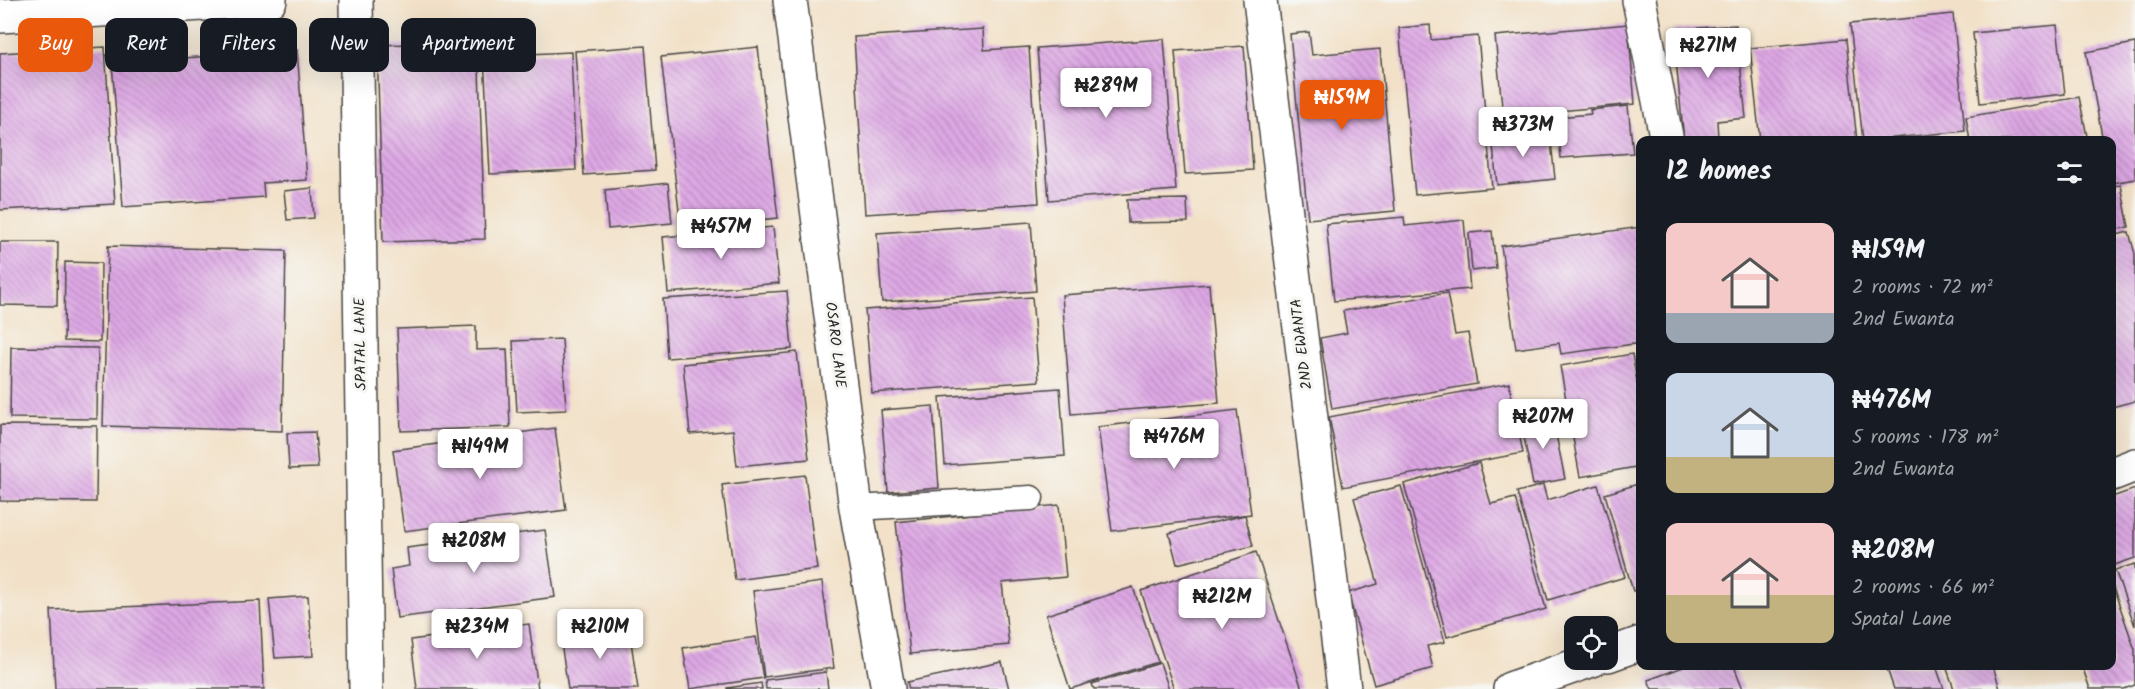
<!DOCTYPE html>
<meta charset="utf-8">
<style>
:root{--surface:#171b24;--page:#242831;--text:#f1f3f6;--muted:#9ea1a6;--accent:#ea580c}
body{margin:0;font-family:Kalam,sans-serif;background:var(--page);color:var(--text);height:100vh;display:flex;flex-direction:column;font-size:22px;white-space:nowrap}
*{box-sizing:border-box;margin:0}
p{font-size:20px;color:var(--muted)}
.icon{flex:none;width:33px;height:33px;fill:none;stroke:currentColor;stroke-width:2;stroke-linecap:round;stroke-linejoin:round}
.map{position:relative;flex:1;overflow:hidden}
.details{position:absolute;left:1636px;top:136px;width:480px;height:534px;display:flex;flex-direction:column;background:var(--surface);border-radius:12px;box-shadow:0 6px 24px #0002}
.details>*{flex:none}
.guide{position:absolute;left:18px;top:18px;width:570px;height:54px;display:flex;gap:12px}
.buttons{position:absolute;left:1564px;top:616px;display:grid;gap:12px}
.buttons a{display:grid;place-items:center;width:54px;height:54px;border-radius:12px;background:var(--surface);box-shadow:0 6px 24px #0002;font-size:30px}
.price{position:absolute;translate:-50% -51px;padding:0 14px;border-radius:6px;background:#fff;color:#222;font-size:20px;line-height:39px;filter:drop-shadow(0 2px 3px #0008)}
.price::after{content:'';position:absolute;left:50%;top:36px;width:18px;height:14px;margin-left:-9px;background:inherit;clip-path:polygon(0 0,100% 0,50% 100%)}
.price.current{background:var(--accent);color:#fff}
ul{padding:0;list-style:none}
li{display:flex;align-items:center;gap:18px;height:150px;padding:0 30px}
li span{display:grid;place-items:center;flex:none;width:168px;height:120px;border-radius:12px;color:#555}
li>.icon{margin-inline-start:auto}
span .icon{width:72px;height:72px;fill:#fffc;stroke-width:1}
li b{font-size:26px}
h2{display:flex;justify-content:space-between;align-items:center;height:72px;padding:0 30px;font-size:26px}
.tag{padding:0 21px;border-radius:12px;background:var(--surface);box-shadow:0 6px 24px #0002;font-size:21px;line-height:54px}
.tag.current{background:var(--accent);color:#fff}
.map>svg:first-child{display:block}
.building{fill:url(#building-back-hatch)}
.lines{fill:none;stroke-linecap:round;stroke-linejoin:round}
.lane-casing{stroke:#494643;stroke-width:27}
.street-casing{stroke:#494643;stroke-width:36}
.lane{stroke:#fff;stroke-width:24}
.street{stroke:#fff;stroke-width:33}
.labels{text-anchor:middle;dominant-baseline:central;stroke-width:6;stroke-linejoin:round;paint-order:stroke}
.street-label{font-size:15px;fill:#2b2b2b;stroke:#f6f6f2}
</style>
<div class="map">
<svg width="2135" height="689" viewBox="0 0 2135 689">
<defs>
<pattern id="building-back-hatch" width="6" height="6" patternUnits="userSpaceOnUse" patternTransform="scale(1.5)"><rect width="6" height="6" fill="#dea8e5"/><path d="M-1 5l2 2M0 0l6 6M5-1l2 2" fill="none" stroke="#b489ba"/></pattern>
</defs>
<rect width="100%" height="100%" fill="#f6f6f2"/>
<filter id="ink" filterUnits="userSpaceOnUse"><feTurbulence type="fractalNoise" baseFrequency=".0167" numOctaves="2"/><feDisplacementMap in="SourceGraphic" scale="12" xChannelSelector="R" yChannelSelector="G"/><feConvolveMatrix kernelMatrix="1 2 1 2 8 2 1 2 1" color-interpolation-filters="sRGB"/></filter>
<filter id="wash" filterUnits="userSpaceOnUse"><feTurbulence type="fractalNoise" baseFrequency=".008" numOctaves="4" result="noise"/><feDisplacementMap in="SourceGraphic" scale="24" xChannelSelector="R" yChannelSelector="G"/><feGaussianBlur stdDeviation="1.35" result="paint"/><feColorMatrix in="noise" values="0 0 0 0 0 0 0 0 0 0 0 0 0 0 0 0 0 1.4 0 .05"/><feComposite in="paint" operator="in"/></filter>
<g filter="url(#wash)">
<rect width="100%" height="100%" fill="#f2e1c8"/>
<g id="blocks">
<g class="building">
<path d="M1953,14L1965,131L1863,141L1850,24Z"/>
<path d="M1628,24L1635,104L1503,116L1495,36Z"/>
<path d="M1430,25L1431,40L1478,36L1492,188L1415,195L1399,28Z"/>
<path d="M1736,25L1746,118L1717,121L1718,138L1684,141L1673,30Z"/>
<path d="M2057,25L2065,94L1980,103L1973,33Z"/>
<path d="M983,29L984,50L1029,47L1039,203L865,214L854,37Z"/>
<path d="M1309,32L1312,55L1380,49L1395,211L1308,219L1290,34Z"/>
<path d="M1164,39L1176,190L1049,200L1037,48Z"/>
<path d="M1846,39L1857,141H1760L1750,48Z"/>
<path d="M478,42L485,239L383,242L377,45Z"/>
<path d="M2135,43V179L2112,183V141H2103L2086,52Z"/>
<path d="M645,46L655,170L584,175L575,51Z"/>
<path d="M1244,46L1253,170L1185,174L1175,51Z"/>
<path d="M105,47L115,204L0,210V53Z"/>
<path d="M758,47L778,218L681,228L661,57Z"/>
<path d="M297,50L307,180L263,183L264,197L123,207L112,63Z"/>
<path d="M571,52L576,170L490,174L484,56Z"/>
<path d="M2079,97L2088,141H1970L1966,117Z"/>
<path d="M1628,106L1633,153L1561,158L1557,117L1591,114L1590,110Z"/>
<path d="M1550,132L1555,179L1497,185L1492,136Z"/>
<path d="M668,183L672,223L608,229L605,190Z"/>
<path d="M2121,185L2129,227L2112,230V186Z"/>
<path d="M312,188L314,218L287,220L284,191Z"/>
<path d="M1187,199L1188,222L1128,223L1127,200Z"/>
<path d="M1404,217L1405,226L1464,220L1470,289L1334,301L1326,224Z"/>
<path d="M1031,222L1036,291L882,302L877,233Z"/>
<path d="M773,227L779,283L668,293L663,237Z"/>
<path d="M1641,227V343L1561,354L1559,343L1516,349L1501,246Z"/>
<path d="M1492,231L1496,268L1472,271L1469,233Z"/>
<path d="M2129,232L2135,254V401L2112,407V236Z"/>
<path d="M0,242H58L57,306L0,305Z"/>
<path d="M108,246L286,251L282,431L103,426Z"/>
<path d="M65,262L101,263L100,342L64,341Z"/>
<path d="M1209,284L1219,403L1071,414L1062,295Z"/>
<path d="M787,291L792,349L667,358L663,299Z"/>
<path d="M1447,293L1455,335L1468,333L1477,384L1332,409L1320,338L1347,333L1343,311Z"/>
<path d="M1032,297L1039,381L872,393L865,310Z"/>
<path d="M476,326V350L507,349L510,427L401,431L397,329Z"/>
<path d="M562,339L566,410L517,412L513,341Z"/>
<path d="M11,347L98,348L97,419L10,418Z"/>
<path d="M797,352L809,459L737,466L733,430L690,434L683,364Z"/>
<path d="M1632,354L1641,403V466L1580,477L1560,366Z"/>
<path d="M1509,383L1523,453L1343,487L1329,417Z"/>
<path d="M1060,388L1065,456L945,465L940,397Z"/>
<path d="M933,406L939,488L888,492L881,410Z"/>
<path d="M1237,410L1251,514L1112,531L1098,427Z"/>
<path d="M1552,415L1565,479L1533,485L1521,421Z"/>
<path d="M0,425L97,426L96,502L0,501Z"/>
<path d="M555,428L566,510L404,531L393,450Z"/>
<path d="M315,432L318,468L289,469L287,433Z"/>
<path d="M1479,463L1491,504L1515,498L1546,609L1447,637L1404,484Z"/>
<path d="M805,475L817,569L735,580L722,485Z"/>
<path d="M1641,483V589L1633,591L1605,494Z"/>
<path d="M1543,485L1547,500L1598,485L1625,577L1548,600L1517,492Z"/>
<path d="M1401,486L1445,642L1427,646L1433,668L1374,685L1348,593L1378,584L1354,498Z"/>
<path d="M2135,489V558L2112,566V497Z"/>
<path d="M1059,505L1066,577L1002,583L1009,645L910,654L896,522Z"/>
<path d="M1245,515L1253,546L1177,564L1169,533Z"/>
<path d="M545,530L555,597L397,618L391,569L409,566L407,548Z"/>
<path d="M1256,552L1302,689H1174L1141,591Z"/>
<path d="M2135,564V626L2115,570Z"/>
<path d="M822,582L834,668L764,677L753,591Z"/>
<path d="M2112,584L2135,650V685L2124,689H2090L2082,666H2112Z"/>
<path d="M1133,587L1158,662L1070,689L1046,615Z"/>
<path d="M308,596L313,656L275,658L269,599Z"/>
<path d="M260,601L264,689H55L51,610Z"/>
<path d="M529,624L538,689H417L411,640Z"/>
<path d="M629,628L638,689H568L560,636Z"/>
<path d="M756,637L763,678L690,689L683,648Z"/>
<path d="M1002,662L1009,689H909L907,682Z"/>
<path d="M1160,663L1169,689H1094L1092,684Z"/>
<path d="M1686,666H1734L1743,689H1652L1648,680Z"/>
<path d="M1886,666H1936L1944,689H1894Z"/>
<path d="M1946,666H1993L2000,689H1954Z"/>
<path d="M826,672L828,689H766L765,680Z"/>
<path d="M761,683L762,689H727V688Z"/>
</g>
</g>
</g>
<g filter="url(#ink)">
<use href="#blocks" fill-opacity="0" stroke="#494643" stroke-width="1.5"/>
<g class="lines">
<g class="lane-casing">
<path id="lane" d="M856,508L1031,498"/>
</g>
<g class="street-casing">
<g id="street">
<path d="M356,0L366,689"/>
<path d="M790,0L856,508L888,689"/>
<path d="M1260,0L1344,689"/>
<path d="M1639,0L1667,141"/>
<path d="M0,16L270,0"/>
<path d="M2112,474L2135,465"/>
<path d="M1608,655L1641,643"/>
<path d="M1510,689L1592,660"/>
</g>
</g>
<use href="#lane" class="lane"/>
<use href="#street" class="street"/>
</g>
</g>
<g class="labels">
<g class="street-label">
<text transform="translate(361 344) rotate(-91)">SPATAL LANE</text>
<text transform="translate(1302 344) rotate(-97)">2ND EWANTA</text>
<text transform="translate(835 345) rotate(83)">OSARO LANE</text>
</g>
</g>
</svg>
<div class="buttons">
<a><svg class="icon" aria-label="locate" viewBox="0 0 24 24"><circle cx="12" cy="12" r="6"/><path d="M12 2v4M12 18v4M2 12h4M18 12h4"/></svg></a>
</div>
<b class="price" style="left:1708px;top:79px">₦271M</b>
<b class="price" style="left:1106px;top:119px">₦289M</b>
<b class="price current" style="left:1342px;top:131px">₦159M</b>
<b class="price" style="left:1523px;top:158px">₦373M</b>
<b class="price" style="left:721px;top:260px">₦457M</b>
<b class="price" style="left:1543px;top:450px">₦207M</b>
<b class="price" style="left:1174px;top:470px">₦476M</b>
<b class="price" style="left:480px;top:480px">₦149M</b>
<b class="price" style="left:474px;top:574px">₦208M</b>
<b class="price" style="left:1222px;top:630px">₦212M</b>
<b class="price" style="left:477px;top:660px">₦234M</b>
<b class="price" style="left:600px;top:660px">₦210M</b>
<div class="guide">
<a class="tag current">Buy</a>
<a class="tag">Rent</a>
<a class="tag">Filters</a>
<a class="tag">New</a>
<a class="tag">Apartment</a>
</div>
<section class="details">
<h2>12 homes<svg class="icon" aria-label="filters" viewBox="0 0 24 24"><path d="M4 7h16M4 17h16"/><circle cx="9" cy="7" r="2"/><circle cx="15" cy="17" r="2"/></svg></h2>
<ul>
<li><span style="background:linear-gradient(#f6c9c9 75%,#9aa5b1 0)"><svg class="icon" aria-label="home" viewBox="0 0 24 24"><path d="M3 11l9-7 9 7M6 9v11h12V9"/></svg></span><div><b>₦159M</b><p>2 rooms · 72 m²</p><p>2nd Ewanta</p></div></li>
<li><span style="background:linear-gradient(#c9d6e8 70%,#c2b280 0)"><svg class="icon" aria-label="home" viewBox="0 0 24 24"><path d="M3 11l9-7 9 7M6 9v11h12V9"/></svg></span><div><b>₦476M</b><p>5 rooms · 178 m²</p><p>2nd Ewanta</p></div></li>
<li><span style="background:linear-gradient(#f6c9c9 60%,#c2b280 0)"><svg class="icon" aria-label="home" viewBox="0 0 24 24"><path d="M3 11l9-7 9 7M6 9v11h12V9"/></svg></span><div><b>₦208M</b><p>2 rooms · 66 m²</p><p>Spatal Lane</p></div></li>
</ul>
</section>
</div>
